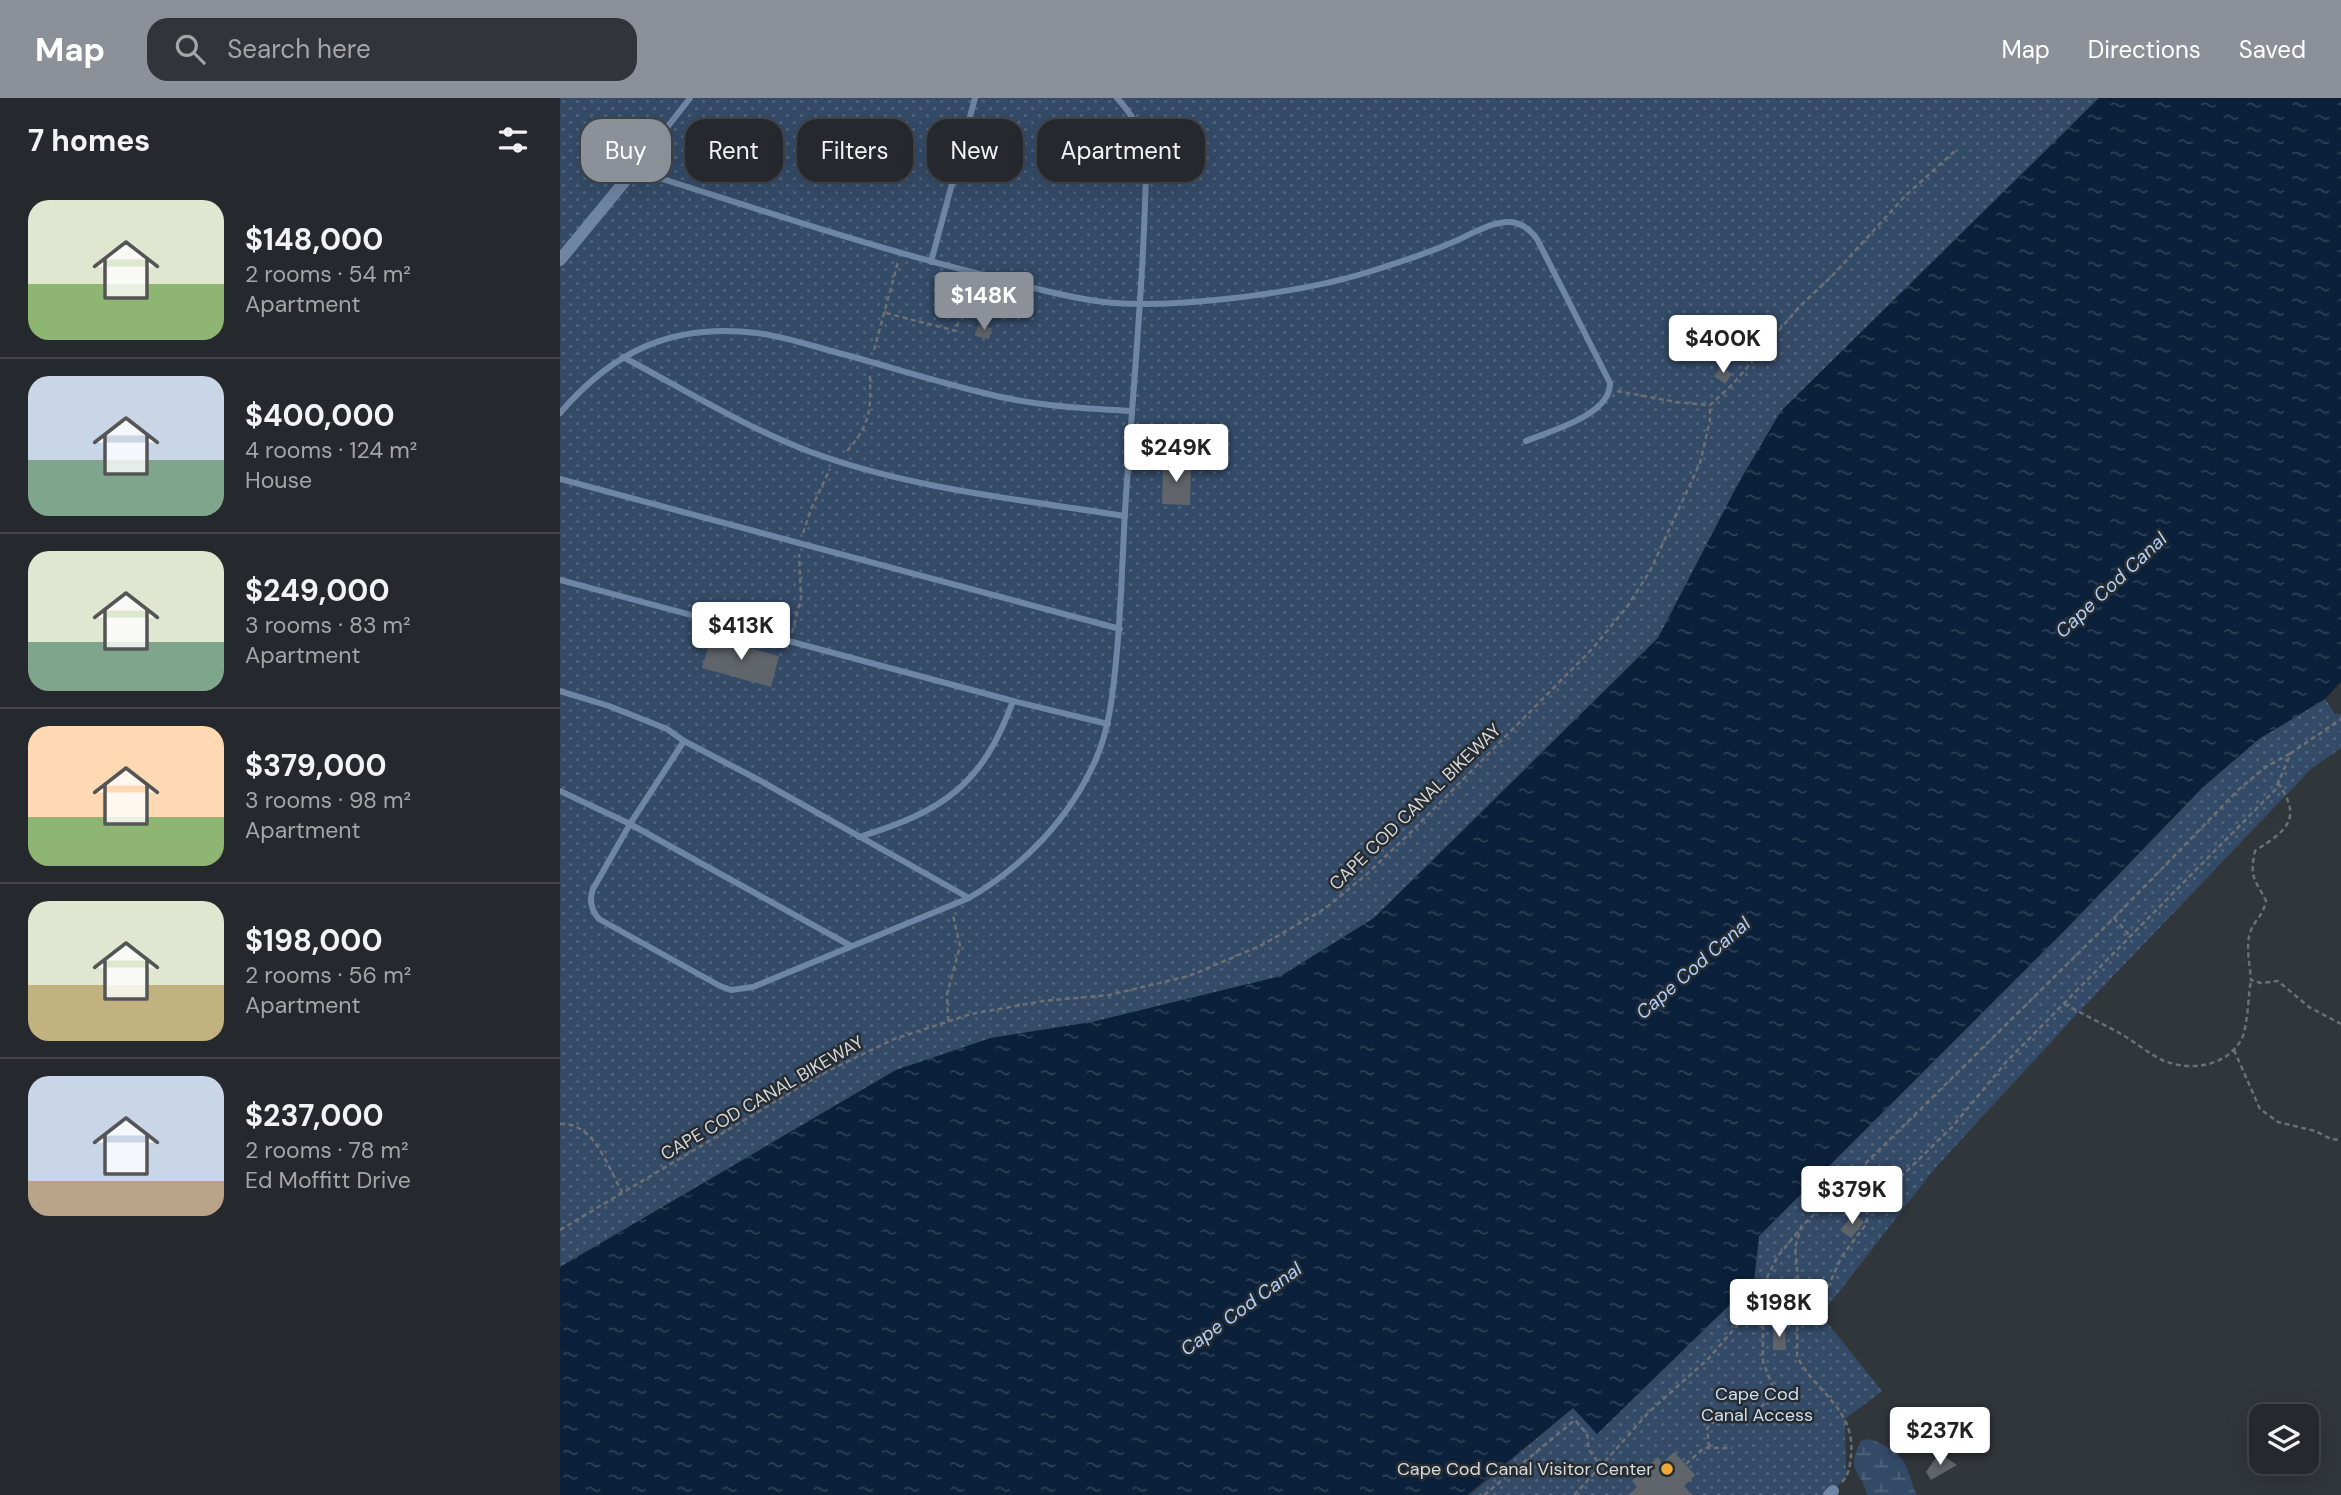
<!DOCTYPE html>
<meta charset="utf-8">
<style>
:root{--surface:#25282c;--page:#313438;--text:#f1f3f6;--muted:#a3a6a9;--line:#424448;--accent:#8c9099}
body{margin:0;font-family:"DM Sans",sans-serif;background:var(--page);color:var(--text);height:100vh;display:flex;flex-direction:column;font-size:26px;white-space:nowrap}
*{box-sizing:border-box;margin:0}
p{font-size:23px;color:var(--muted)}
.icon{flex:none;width:38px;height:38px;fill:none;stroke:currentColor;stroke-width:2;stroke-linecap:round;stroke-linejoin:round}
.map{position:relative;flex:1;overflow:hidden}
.sheet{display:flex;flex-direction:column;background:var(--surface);width:560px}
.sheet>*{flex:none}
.top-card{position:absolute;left:21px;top:21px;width:665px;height:63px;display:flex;gap:14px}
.fabs{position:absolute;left:1689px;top:1306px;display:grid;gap:14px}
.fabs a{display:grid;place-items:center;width:70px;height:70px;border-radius:14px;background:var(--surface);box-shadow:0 7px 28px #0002,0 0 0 2px var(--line);font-size:35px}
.price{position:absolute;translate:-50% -60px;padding:0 16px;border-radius:7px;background:#fff;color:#222;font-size:23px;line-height:46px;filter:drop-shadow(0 2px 4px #0008)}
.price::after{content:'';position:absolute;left:50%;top:42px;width:21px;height:16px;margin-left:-10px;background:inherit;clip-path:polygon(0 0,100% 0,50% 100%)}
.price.on{background:var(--accent);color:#fff}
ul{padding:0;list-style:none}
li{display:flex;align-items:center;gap:21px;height:175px;padding:0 28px}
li+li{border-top:2px solid var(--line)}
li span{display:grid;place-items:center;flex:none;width:196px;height:140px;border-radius:21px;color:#555}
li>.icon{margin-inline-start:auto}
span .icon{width:84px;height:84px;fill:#fffc;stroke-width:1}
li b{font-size:30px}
h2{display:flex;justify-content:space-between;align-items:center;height:84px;padding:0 28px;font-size:30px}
.pill{padding:0 24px;border-radius:21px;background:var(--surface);box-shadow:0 7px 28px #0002,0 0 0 2px var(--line);font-size:24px;line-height:63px}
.pill.on{background:var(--accent);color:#fff}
header{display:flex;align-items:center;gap:42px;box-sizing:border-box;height:98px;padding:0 35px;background:var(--accent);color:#fff}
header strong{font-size:33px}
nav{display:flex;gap:38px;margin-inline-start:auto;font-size:24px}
.search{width:490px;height:63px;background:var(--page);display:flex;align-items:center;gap:18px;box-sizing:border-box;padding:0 24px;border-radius:21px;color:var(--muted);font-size:26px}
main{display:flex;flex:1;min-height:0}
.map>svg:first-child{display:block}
.wetland{fill:url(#wetland-marsh)}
.park{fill:url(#park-dots)}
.water{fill:url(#water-ripples)}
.building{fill:#60656b}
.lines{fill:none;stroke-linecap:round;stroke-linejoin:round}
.path{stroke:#6c7074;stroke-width:2.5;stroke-dasharray:5 3.5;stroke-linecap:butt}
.lane{stroke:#6e86a3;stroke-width:6}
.street{stroke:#6e86a3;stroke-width:12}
.poi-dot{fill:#eda83b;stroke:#272c31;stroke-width:2.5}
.labels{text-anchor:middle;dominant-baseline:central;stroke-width:5;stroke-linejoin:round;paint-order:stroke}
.street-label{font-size:18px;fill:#d7dadd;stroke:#272c31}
.park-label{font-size:18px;fill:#cedef4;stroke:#272c31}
.poi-label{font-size:18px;fill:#d7dadd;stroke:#272c31;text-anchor:end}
.water-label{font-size:19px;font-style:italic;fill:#b0d1fc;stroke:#272c31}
</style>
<header>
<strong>Map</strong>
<div class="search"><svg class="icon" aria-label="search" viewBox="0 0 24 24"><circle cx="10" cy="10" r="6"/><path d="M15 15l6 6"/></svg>Search here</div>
<nav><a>Map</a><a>Directions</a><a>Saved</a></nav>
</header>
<main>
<section class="sheet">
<h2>7 homes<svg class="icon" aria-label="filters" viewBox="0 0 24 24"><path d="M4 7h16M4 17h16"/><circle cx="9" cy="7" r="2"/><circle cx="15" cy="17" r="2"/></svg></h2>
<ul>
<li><span style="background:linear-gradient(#dfe7d0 60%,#8fb573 0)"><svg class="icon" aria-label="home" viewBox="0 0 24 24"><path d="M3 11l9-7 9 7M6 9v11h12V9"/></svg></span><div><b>$148,000</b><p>2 rooms · 54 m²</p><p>Apartment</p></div></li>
<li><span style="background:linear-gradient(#c9d6e8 60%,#7fa58c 0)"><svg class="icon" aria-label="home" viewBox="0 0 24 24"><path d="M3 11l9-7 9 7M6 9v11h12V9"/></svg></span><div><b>$400,000</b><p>4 rooms · 124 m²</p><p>House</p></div></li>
<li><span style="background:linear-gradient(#dfe7d0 65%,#7fa58c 0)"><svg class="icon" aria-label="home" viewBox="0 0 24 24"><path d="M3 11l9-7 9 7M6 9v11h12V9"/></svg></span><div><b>$249,000</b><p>3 rooms · 83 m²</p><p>Apartment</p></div></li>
<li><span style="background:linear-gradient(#ffd9b3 65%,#8fb573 0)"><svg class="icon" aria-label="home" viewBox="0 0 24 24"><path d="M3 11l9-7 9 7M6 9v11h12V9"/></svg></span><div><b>$379,000</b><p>3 rooms · 98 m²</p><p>Apartment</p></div></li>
<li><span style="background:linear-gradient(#dfe7d0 60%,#c2b280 0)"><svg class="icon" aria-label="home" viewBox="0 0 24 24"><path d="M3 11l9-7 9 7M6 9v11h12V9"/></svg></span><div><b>$198,000</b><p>2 rooms · 56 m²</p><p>Apartment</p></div></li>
<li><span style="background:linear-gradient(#c9d6e8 75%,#b9a48a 0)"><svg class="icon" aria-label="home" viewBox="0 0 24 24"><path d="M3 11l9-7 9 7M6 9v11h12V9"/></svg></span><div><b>$237,000</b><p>2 rooms · 78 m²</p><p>Ed Moffitt Drive</p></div></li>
</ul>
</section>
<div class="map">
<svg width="1781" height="1397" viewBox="0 0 1781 1397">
<defs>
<pattern id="wetland-marsh" width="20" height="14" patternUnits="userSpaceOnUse" patternTransform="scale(1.75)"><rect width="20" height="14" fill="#344b68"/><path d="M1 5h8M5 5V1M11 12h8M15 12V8" fill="none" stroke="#51647d"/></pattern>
<pattern id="park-dots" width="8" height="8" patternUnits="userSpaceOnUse" patternTransform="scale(1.75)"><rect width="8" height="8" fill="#344b68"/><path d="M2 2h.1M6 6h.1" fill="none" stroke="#51647d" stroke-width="1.8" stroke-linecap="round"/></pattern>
<pattern id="water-ripples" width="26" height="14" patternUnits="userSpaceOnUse" patternTransform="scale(1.75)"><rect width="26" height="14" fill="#0b213b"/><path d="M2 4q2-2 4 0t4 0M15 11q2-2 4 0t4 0" fill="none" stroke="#2e4157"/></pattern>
</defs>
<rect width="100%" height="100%" fill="#31363b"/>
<path class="wetland" d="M1309,1341C1324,1346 1341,1354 1347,1371C1351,1380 1352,1388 1357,1397H1307C1303,1373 1284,1374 1301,1343Z"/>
<g class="park">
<path d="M0,0H1539L1221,313L1178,386L1098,540L814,820L721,878L532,924L431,940L336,972L0,1169Z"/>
<path d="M1765,601L1775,616H1781V650L1751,671L1515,918L1375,1070L1261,1217L1322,1293L1285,1321L1286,1380L1267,1397H910L1013,1310L1038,1335L1194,1183L1199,1138L1507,830L1643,689L1699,641Z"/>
</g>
<path class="water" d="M1539,0H1781V584L1765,601L1699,641L1643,689L1507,830L1199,1138L1194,1183L1037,1336L1013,1310L907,1397H0V1169L336,972L431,940L532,924L721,878L814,820L1098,540L1178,386L1221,313Z"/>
<g class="building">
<path d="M418,227L432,230L429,241L415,238Z"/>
<path d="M1161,268L1172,276L1165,286L1154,278Z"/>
<path d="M603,364L631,365L630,407L602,406Z"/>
<path d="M151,539L219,558L211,589L142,570Z"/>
<path d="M1294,1116L1304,1124L1291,1140L1280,1132Z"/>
<path d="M1225,1229L1226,1252H1213V1230Z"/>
<path d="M1114,1354L1135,1377L1124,1388L1132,1397H1068L1077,1389L1072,1383L1098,1359L1102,1365Z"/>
<path d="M1379,1355L1397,1367L1371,1382L1366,1374Z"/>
</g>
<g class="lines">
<g class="path">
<path d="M326,215L396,233L409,184"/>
<path d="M314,252L338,164"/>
<path d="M1057,293L1116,304L1150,307L1172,287L1240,208L1272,178L1346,97L1396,52"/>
<path d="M287,353C311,326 311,311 310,276"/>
<path d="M243,435L252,409L270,371"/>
<path d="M232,535L241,500L239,456"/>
<path d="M1718,685C1743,721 1727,732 1695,753C1689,781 1695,780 1706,803C1702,820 1696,820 1691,832C1685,847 1690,867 1691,882L1701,885L1718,883L1749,909L1781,926"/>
<path d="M1554,820L1570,838"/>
<path d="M1504,906C1523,916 1543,926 1561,936C1575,944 1588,955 1602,962C1629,974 1668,969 1682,940C1688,927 1688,898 1691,882"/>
<path d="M388,923L387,896L400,848L393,817"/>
<path d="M1674,952L1700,1011L1718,1024L1755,1033L1771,1041L1781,1042"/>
<path d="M0,1026C34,1024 48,1069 62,1094"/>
<path d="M0,1132L260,977L334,941L411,916L483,903L549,897L629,878L702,847L766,810L808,775L852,733L1033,550L1067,509L1090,473L1140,365L1150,322V307"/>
<path d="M1189,1214L1203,1223"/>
<path d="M1201,1309L1215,1294L1203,1264V1223H1250L1266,1193L1282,1158L1307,1125V1112L1393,1028L1447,963L1715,692L1731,655L1781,621"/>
<path d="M1149,1349L1147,1330L1156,1322"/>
<path d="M1126,1366L1144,1350H1172"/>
<path d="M1282,1384C1289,1377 1290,1367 1291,1358C1296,1310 1255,1295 1237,1258L1238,1180L1235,1150L1241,1129L1554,820L1679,691L1706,669L1731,655"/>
<path d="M924,1397L1015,1322L1027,1336L1029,1352L1041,1368L1089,1314L1149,1260L1189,1214L1218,1158L1240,1131"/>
<path d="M1014,1397L1041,1368"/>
</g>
<g class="lane">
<path d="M130,0L74,72C189,108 303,147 420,176C464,187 509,201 554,205C591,208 629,205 665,201C718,195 771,187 821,170C843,163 865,156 886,147C905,140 925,126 946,124C959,123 969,130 977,141L1050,285C1051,317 990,333 966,343"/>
<path d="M371,164L415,0"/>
<path d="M63,259C123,291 183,328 248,353C350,391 458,401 565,418"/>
<path d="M0,315C54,252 113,225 197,235C223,238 249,247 275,254C324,267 374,283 424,295C473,308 521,310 571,313"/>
<path d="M0,381L560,531"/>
<path d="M0,482L453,603L548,626"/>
<path d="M0,593L49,608L107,631L124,643L199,682L409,800"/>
<path d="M124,643L70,726L33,791C29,802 31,812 39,821L160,888L171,892L193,889L409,800C464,768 510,720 536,661C548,633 552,603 555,573C561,520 562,467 565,414C572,299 584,184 586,69C582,37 580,25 557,0"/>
<path d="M0,693L70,726L291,848"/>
<path d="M299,739C383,713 422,688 453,603"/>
</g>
<g class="street">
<path d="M0,162L74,72"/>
<path d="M1269,1397L1273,1393"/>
</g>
</g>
<circle class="poi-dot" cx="1107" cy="1371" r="7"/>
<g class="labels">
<g class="street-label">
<text transform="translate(855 709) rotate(-44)">CAPE COD CANAL BIKEWAY</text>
<text transform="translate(202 1000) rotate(-30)">CAPE COD CANAL BIKEWAY</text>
</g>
<g class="park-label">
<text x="1197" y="1296">Cape Cod<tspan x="1197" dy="21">Canal Access</tspan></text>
</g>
<g class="poi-label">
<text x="1093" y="1371">Cape Cod Canal Visitor Center</text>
</g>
<g class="water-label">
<text transform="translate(1551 487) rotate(-43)">Cape Cod Canal</text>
<text transform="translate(1133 870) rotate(-41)">Cape Cod Canal</text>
<text transform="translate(681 1211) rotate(-36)">Cape Cod Canal</text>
</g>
</g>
</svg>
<div class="fabs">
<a><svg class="icon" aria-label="layers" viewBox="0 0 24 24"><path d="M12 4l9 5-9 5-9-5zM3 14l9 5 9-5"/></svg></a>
</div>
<b class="price on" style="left:424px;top:234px">$148K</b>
<b class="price" style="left:1163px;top:277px">$400K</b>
<b class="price" style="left:616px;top:386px">$249K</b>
<b class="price" style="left:181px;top:564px">$413K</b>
<b class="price" style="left:1292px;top:1128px">$379K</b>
<b class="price" style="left:1219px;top:1241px">$198K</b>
<b class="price" style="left:1380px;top:1369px">$237K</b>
<div class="top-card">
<a class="pill on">Buy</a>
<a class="pill">Rent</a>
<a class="pill">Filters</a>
<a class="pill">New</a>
<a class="pill">Apartment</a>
</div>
</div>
</main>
